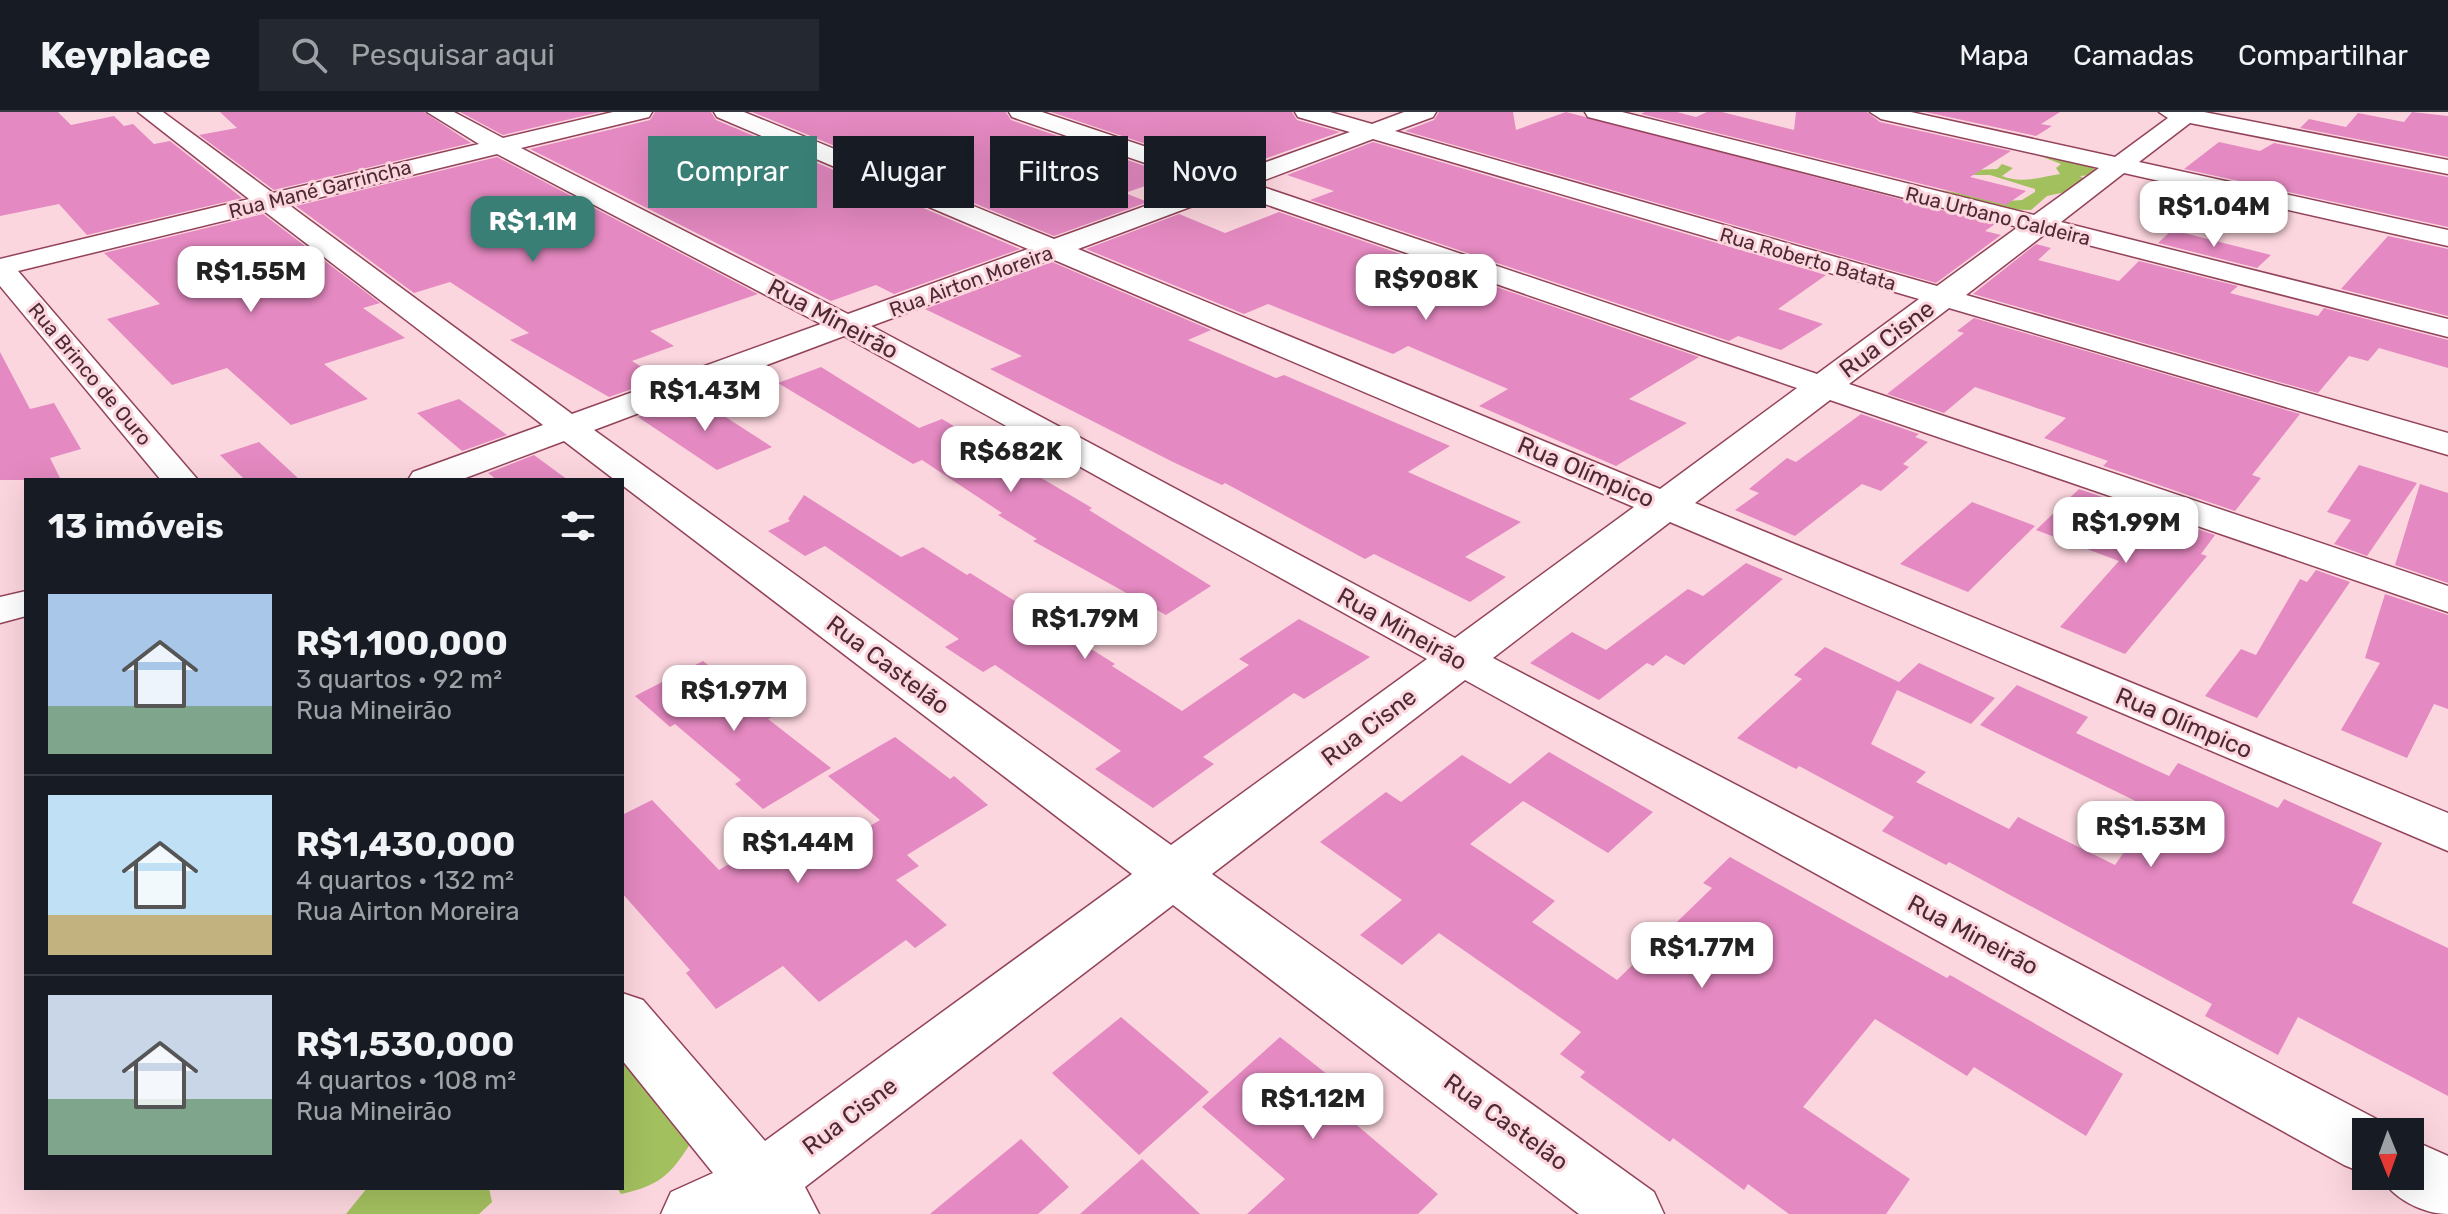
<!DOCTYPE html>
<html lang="pt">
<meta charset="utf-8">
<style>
:root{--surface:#171b24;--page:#242831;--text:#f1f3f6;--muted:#9ea1a6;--line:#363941;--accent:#397f75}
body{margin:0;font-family:Rubik,sans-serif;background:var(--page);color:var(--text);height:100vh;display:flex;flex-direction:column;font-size:30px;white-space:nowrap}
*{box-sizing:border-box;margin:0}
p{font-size:26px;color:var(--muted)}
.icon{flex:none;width:44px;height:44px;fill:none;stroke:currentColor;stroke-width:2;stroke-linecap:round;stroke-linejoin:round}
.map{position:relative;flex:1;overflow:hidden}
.details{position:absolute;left:24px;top:366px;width:600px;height:712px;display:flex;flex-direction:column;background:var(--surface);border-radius:0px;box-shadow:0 8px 32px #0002}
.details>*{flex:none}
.guide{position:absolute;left:648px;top:24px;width:760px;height:72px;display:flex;gap:16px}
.needle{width:52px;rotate:179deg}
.fabs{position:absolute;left:2352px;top:1006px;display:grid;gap:16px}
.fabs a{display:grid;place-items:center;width:72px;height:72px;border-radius:0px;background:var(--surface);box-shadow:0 8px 32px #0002;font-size:40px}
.price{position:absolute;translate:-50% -68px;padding:0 18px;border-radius:16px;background:#fff;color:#222;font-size:26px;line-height:52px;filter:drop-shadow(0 2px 4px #0008)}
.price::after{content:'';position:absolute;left:50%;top:48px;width:24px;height:18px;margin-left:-12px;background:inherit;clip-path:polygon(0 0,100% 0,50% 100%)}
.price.active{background:var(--accent);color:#fff}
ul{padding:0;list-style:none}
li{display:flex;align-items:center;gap:24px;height:200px;padding:0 24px}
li+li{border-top:2px solid var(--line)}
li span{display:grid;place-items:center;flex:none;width:224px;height:160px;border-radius:0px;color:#555}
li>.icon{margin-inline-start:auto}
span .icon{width:96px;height:96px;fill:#fffc;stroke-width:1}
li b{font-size:34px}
h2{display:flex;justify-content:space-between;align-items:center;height:96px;padding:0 24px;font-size:34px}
.tag{padding:0 28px;border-radius:0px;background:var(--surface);box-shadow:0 8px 32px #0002;font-size:28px;line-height:72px}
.tag.active{background:var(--accent);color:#fff}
header{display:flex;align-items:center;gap:48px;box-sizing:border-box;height:112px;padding:0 40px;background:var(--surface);border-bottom:2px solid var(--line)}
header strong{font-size:38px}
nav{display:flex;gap:44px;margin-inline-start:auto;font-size:28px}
.search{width:560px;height:72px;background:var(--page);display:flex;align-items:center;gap:20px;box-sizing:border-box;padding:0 28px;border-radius:0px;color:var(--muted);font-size:30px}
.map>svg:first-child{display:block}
.forest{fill:#a3c05f}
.building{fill:#e489c1}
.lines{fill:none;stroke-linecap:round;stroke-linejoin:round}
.street-casing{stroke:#92435a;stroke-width:3}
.street{fill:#fff;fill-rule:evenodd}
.labels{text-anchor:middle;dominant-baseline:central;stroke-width:6;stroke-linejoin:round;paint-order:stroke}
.far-street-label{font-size:20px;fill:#4d2933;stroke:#fcd6de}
.street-label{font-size:24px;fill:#4d2933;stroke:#fcd6de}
</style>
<header>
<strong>Keyplace</strong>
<div class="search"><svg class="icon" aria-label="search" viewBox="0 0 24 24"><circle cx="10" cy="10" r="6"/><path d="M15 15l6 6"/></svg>Pesquisar aqui</div>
<nav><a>Mapa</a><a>Camadas</a><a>Compartilhar</a></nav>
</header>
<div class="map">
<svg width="2448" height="1102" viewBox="0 0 2448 1102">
<rect width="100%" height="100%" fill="#fcd6de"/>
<g class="forest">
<path d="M2025,38L2093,53L2095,59L2090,63L2080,64L2085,67L2070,79L2047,84L2031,98L2002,97L1940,78L2008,89L2022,88L2035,80V77L1990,63H1965L1975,58L1997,57L2002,52L2013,56L2002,64C2021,72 2041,65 2060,62L2056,56L2061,52Z"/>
<path d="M622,929L690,1032C670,1064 658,1074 621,1082L617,1076H622Z"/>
<path d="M367,1076H489L492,1090L479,1102H346Z"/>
</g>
<g class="building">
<path d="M0,0H58L71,13L114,4L124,14L133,12L154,32L170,29L242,86L87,123L59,92L0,104Z"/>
<path d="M220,0H424L471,31L274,78L199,23L237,16Z"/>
<path d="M460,0H600L503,23Z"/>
<path d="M655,0H711L716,8L1020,137L894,182L876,173L831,189L530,37L650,8Z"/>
<path d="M752,0H1006L1011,8L1174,64L1125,81L1148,90L1054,124Z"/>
<path d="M1051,0H1292L1297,8L1340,20L1253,51L1232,44L1208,53Z"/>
<path d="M1439,0H1513L1516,18L1566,0L1995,112L1985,119L2001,123L1936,171L1405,19L1434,8Z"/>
<path d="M1645,0H1677L1696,5L1707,0H1722L1794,18L1796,0H1867L1880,10L2011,39L1970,65L2026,79L2006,93L1641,2Z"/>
<path d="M1925,0H2060L2041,12L2052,14L2036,24Z"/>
<path d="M2412,0L2448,4V45L2300,16L2309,7L2346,15L2358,1L2404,10Z"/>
<path d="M1373,30L1826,163L1778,197L1823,212L1781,238L1738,224L1729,229L1310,88L1334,79L1287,63Z"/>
<path d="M2219,30L2260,39L2274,31L2448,65V115L2184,57Z"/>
<path d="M497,45L758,182L650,219L674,234L632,249L661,267L609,285L510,228L529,221L450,170L414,181L296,94Z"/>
<path d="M1279,100L1699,245L1629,287L1687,311L1616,354L1479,294L1508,277L1408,234L1393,242L1268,192L1244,202L1086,137L1179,102L1225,121Z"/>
<path d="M263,102L380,191L363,196L405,226L324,252L368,287L291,313L227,256L172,273L107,207L160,192L104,141Z"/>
<path d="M2172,118L2271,143L2257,156L2158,131Z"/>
<path d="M2388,124L2448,137V204L2341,177Z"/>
<path d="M2036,132L2051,136L2038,148L2119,169L2139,149L2238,174L2230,181L2318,204L2324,196L2448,228V256L2379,236L2368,249L2349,244L2318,281L1973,182Z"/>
<path d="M1052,150L1211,218L1188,228L1276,266L1284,263L1450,334L1408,360L1521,410L1465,445L1506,465L1470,490L1374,442L1365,447L1225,371L1222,373L1173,350L990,257L1022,244L925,197Z"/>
<path d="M1974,206L2300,302L2252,363L2261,366L2235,399L2103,354L2108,349L2044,326L2066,306L1975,275L1944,301L1887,282L1964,221L1957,219Z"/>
<path d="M0,240L30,297L54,291L81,337L50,346L61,368H0Z"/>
<path d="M821,255L919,316L942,307L1092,396L1089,398L1211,474L1166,503L1033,429L1037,427L998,403L1002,401L922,348L913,352L778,271Z"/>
<path d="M690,285L709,298L713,297L772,335L717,358L638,305Z"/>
<path d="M459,287L507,323L462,339L417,301Z"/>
<path d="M1861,302L1919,322L1915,325L1928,330L1903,352L1909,355L1881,379L1862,372L1795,424L1735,398L1759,381L1749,377L1787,346L1796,350Z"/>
<path d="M259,330L300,368H245L220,343Z"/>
<path d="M534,343L568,368H497L488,361Z"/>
<path d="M2359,353L2417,371L2367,444L2334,432L2351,408L2327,400Z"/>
<path d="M2420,372L2448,381V471L2395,453Z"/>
<path d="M2079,377L2215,423L2201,442L2207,444L2125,542L2060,515L2119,449L2036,418Z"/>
<path d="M804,383L901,445L923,435L967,463L970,461L1115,552L1112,554L1182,599L1249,553L1239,547L1299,507L1370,545L1304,587L1294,581L1203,645L1214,652L1153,696L1095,657L1121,639L995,553L983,560L945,535L959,527L825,434L805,444L768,419L790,409L788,407Z"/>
<path d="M1972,390L2035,414L1968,480L1900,452Z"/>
<path d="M1746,451L1783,467L1684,553L1666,543L1653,554L1647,551L1599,588L1530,551L1572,520L1606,538L1688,477L1703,484Z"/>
<path d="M2316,458L2350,470L2257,606L2205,584L2241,537L2256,543L2300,467L2307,470Z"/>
<path d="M2385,482L2448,503V597L2434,592L2407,646L2341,618L2380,551L2365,546Z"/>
<path d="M1825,535L1899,570L1919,551L1995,586L1971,612L1897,578L1871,632L1926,660L1916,670L2009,717L2018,705L2115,753L2154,698L1980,613L2017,573L2088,605L2076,621L2169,664L2178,651L2278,696L2284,687L2382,731L2352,791L2448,836V984L2298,905L2278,943L2205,904L2212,892L1949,750L1946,753L1882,719L1894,705L1799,654L1796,657L1737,626L1802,567L1794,563Z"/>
<path d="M703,549L772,605L768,607L831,656L763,697L735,672L741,668L675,612L670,615L635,584Z"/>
<path d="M895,625L950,667L954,664L988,693L907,743L919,754L896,768L947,813L915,836L906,828L819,890L783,854L716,897L686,861L690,858L622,781V703L652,688L719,758L784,719L813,748L880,708L828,664Z"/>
<path d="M1549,640L1653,700L1608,741L1523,689L1470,732L1555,789L1532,810L1617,868L1712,776L1703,771L1730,745L1947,866L1950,863L2123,962L2086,1024L1974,955L1967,964L1875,907L1803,995L1910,1067L1886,1102H1789L1748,1072L1744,1078L1673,1026L1670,1030L1580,965L1585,960L1560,942L1581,920L1439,821L1402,853L1360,823L1402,788L1320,730L1386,680L1401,690L1462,643L1510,672Z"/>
<path d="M1121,905L1209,980L1139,1043L1052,961Z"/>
<path d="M1280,925L1361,989L1346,1004L1438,1082L1418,1102H1247L1285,1067L1202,995Z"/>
<path d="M1021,1027L1069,1075L1038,1102H930Z"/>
<path d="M1142,1047L1200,1102H1080Z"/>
</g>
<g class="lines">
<g class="street-casing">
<g id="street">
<path d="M138,0H163L273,81L479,32L427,0H454L503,26L613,0H652L649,5L521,36L848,202L1028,137L717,5L714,0H744L1054,127L1206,72L1012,5L1009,0H1042L1230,63L1350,20L1298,5L1295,0H1330L1372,12L1404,0H1436L1433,5L1395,19L1937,174L2018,115L1588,5L1585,0H1622L2034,103L2099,56L1881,7L1870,0H1911L2115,45L2168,6L2159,0H2204L2448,48V62L2190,11L2139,50L2448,118V134L2124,61L2061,110L2448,207V225L2045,122L1966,183L2448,321V343L1949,196L1849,272L2448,474V500L1830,288L1695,391L2448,701V739L1670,410L1493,546L2388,1013L2392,1020H2366V1062L2344,1053L1465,568L1212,762L1654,1080L1664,1102H1579L1173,793L805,1075L819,1102H661L671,1080L713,1061L622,948V881L643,888L765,1029L1132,762L622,373V368H615L564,329L460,368H408L413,360L543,313L264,99L18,159L198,368H161L0,174V147L249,87ZM1373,27L1919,187L1817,262L1254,72ZM497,42L821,212L572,302L289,93ZM1230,80L1797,276L1660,377L1078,137ZM1052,147L1634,395L1455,526L871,214ZM844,224L1427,547L1171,733L594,318Z"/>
<path d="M26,479V504L0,511V485Z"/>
<path d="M2410,1027L2448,1044V1102C2423,1102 2391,1086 2381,1064H2410Z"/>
</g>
</g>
<use href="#street" class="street"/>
</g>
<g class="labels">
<g class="far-street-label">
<text transform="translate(320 77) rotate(-14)">Rua Mané Garrincha</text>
<text transform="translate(1998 104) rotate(14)">Rua Urbano Caldeira</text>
<text transform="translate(1808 147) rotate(16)">Rua Roberto Batata</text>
<text transform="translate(971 169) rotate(-20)">Rua Airton Moreira</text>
<text transform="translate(90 262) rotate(50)">Rua Brinco de Ouro</text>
</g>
<g class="street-label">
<text transform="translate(833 207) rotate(28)">Rua Mineirão</text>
<text transform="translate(1887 227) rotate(-37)">Rua Cisne</text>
<text transform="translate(1586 360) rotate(23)">Rua Olímpico</text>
<text transform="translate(1402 517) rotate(29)">Rua Mineirão</text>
<text transform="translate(888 553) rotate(37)">Rua Castelão</text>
<text transform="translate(2184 611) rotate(23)">Rua Olímpico</text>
<text transform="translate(1369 615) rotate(-37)">Rua Cisne</text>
<text transform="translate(1973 823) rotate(28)">Rua Mineirão</text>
<text transform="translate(850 1004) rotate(-37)">Rua Cisne</text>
<text transform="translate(1506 1010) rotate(36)">Rua Castelão</text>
</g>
</g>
</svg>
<div class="fabs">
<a><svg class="needle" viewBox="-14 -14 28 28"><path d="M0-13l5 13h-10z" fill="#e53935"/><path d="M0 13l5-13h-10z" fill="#9ea1a6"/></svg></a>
</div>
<b class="price" style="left:2214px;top:137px">R$1.04M</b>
<b class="price active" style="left:533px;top:152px">R$1.1M</b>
<b class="price" style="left:251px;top:202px">R$1.55M</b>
<b class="price" style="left:1426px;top:210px">R$908K</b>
<b class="price" style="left:705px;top:321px">R$1.43M</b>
<b class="price" style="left:1011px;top:382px">R$682K</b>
<b class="price" style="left:2126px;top:453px">R$1.99M</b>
<b class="price" style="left:1085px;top:549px">R$1.79M</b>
<b class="price" style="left:734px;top:621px">R$1.97M</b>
<b class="price" style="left:2151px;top:757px">R$1.53M</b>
<b class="price" style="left:798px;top:773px">R$1.44M</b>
<b class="price" style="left:1702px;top:878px">R$1.77M</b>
<b class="price" style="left:1313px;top:1029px">R$1.12M</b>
<div class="guide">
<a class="tag active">Comprar</a>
<a class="tag">Alugar</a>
<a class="tag">Filtros</a>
<a class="tag">Novo</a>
</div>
<section class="details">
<h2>13 imóveis<svg class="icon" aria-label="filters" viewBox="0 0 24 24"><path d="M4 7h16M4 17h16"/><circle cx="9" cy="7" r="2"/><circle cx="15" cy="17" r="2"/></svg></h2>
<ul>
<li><span style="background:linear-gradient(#a9c7e8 70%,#7fa58c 0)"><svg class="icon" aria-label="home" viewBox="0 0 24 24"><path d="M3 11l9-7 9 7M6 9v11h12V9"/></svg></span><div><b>R$1,100,000</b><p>3 quartos · 92 m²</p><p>Rua Mineirão</p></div></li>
<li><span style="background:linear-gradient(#bfe0f5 75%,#c2b280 0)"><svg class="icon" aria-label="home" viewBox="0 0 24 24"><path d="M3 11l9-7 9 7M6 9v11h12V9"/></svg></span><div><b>R$1,430,000</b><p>4 quartos · 132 m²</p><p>Rua Airton Moreira</p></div></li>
<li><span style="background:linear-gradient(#c9d6e8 65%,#7fa58c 0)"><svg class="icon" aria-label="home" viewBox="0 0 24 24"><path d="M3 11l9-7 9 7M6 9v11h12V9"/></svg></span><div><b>R$1,530,000</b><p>4 quartos · 108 m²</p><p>Rua Mineirão</p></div></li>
</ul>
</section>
</div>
